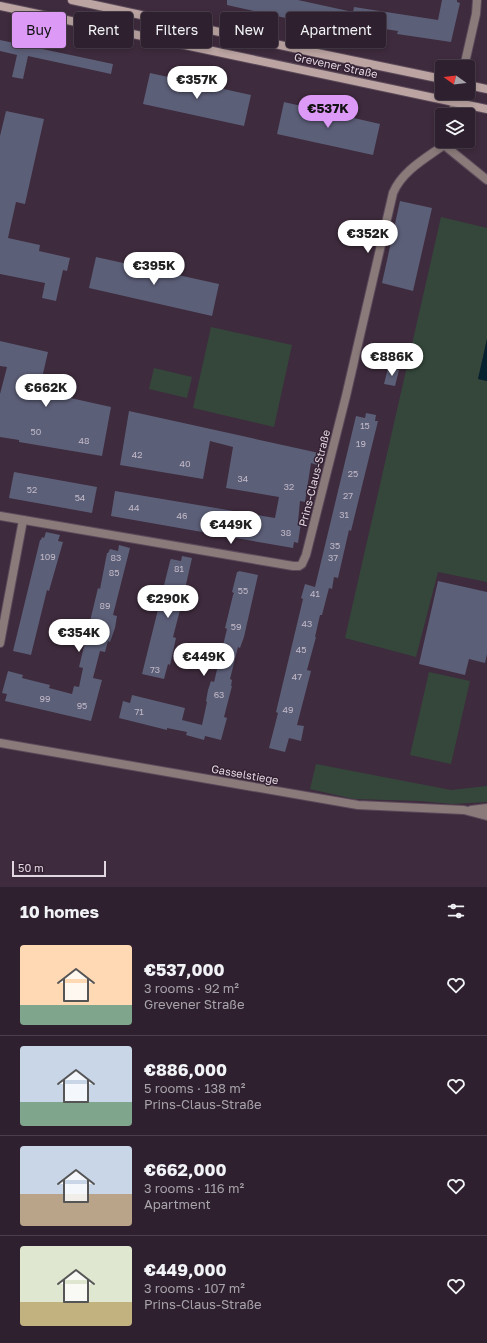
<!DOCTYPE html>
<meta charset="utf-8">
<style>
:root{--surface:#2e202e;--page:#362836;--text:#f1f3f6;--muted:#a7a3aa;--line:#493e4a;--accent:#dc99f5}
body{margin:0;font-family:"Golos Text",sans-serif;background:var(--page);color:var(--text);height:100vh;display:flex;flex-direction:column;font-size:15px;white-space:nowrap}
*{box-sizing:border-box;margin:0}
p{font-size:13px;color:var(--muted)}
.icon{flex:none;width:22px;height:22px;fill:none;stroke:currentColor;stroke-width:2;stroke-linecap:round;stroke-linejoin:round}
.map{position:relative;height:887px;overflow:hidden}
.panel{display:flex;flex-direction:column;background:var(--surface);flex:1}
.panel>*{flex:none}
.guide{position:absolute;left:12px;top:12px;width:463px;height:36px;display:flex;gap:8px}
.needle{width:26px;rotate:285deg}
.fabs{position:absolute;left:435px;top:60px;display:grid;gap:8px}
.fabs a{display:grid;place-items:center;width:40px;height:40px;border-radius:4px;background:var(--surface);box-shadow:0 2px 6px #0003,0 0 0 1px var(--line);font-size:20px}
.scale{position:absolute;left:12px;bottom:10px;width:94px;box-sizing:border-box;padding-left:4px;border:2px solid #e2d6e1;border-top:0;font-size:11px;line-height:14px;white-space:nowrap;color:#e2d6e1;-webkit-text-stroke:3px #342233;paint-order:stroke}
.price{position:absolute;translate:-50% -34px;padding:0 9px;border-radius:14px;background:#fff;color:#222;font-size:13px;line-height:26px;filter:drop-shadow(0 1px 2px #0008)}
.price::after{content:'';position:absolute;left:50%;top:24px;width:12px;height:9px;margin-left:-6px;background:inherit;clip-path:polygon(0 0,100% 0,50% 100%)}
.price.active{background:var(--accent);color:#111}
ul{padding:0;list-style:none}
li{display:flex;align-items:center;gap:12px;height:100px;padding:0 20px}
li+li{border-top:1px solid var(--line)}
li span{display:grid;place-items:center;flex:none;width:112px;height:80px;border-radius:4px;color:#555}
li>.icon{margin-inline-start:auto}
span .icon{width:48px;height:48px;fill:#fffc;stroke-width:1}
li b{font-size:17px}
h2{display:flex;justify-content:space-between;align-items:center;height:48px;padding:0 20px;font-size:17px}
.pill{padding:0 14px;border-radius:4px;background:var(--surface);box-shadow:0 2px 6px #0003,0 0 0 1px var(--line);font-size:14px;line-height:36px}
.pill.active{background:var(--accent);color:#111}
.map>svg:first-child{display:block}
.green{fill:#35473b}
.water{fill:#05222e}
.building{fill:#5c5f78}
.lines{fill:none;stroke-linecap:round;stroke-linejoin:round}
.street-casing{stroke:#5c4a5b;stroke-width:10}
.secondary-casing{stroke:#5c4a5b;stroke-width:10}
.street{stroke:#8a7b7a;stroke-width:8}
.secondary{stroke:#bba4a1;stroke-width:8}
.labels{text-anchor:middle;dominant-baseline:central;stroke-width:3;stroke-linejoin:round;paint-order:stroke}
.number-label{font-size:9px;fill:#c0b8c7}
.street-label{font-size:11px;fill:#e2d6e1;stroke:#342233}
</style>
<div class="map">
<svg width="487" height="887" viewBox="0 0 487 887">
<rect width="100%" height="100%" fill="#3e2b3d"/>
<g class="green">
<path d="M441,217L487,228V339L478,379L487,381V582L438,572L416,657L345,638Z"/>
<path d="M211,327L292,345L274,427L193,408Z"/>
<path d="M154,368L192,377L187,398L149,389Z"/>
<path d="M429,672L470,681L451,764L410,755Z"/>
<path d="M316,764L451,790L487,786V802L452,804L420,801L354,799L310,789Z"/>
</g>
<path class="water" d="M487,339V381L478,379Z"/>
<g class="building">
<path d="M227,0H298L353,12L354,7L438,20L442,0H457V2L460,3L451,42L397,34L398,31L371,27L370,30L351,26L349,32L227,5Z"/>
<path d="M0,40L113,64L111,74L28,56L23,79L12,77L17,55L0,51Z"/>
<path d="M150,73L251,95L244,126L143,104Z"/>
<path d="M284,102L380,124L373,155L277,134Z"/>
<path d="M6,111L44,119L25,204L16,202L8,238L40,245L39,251L70,258L67,271L63,270L56,301L42,298L45,283L0,274V136Z"/>
<path d="M400,201L432,208L413,291L382,283Z"/>
<path d="M96,257L219,284L212,316L89,288Z"/>
<path d="M0,341L48,352L39,391L111,407L102,456L19,442V440L0,437V394L7,367L0,366Z"/>
<path d="M388,368L399,370L395,386L384,384Z"/>
<path d="M129,411L319,453L317,465L311,463L305,502L300,501L298,522L301,523L298,543L294,542L293,548L111,516L115,491L275,518L279,497L226,488L233,447L210,441L203,479L120,465Z"/>
<path d="M366,413L376,415L375,421H378L351,531L349,530L338,578L334,577L332,589L329,588L322,615H320L315,637H316L307,670L311,671L297,725L304,726L301,741L289,738L285,752L269,748L278,713L276,712L303,599L301,598L305,584L315,587L356,416L365,418Z"/>
<path d="M14,472L97,487L92,513L9,498Z"/>
<path d="M46,532L60,535L58,541L63,542L49,591L47,590L31,655L13,651L40,540H41L42,537L44,538Z"/>
<path d="M119,545L130,548L113,615L117,616L115,628L110,642L108,641L105,652L100,651L93,678L102,680L91,721L5,701L7,694L2,693L8,671L23,675L22,678L50,685L49,688L72,694L74,686L79,687L83,668L79,667L98,588L100,589L107,553H108L110,549L118,551Z"/>
<path d="M182,556L192,558L185,589L190,591L188,602L183,601L180,610L173,637L176,638L170,665L168,664L164,679L142,674L170,561L171,559L181,561Z"/>
<path d="M239,571L258,575L244,637L240,648L238,647L230,679L232,680L231,686H232L224,717L227,718L221,740L205,736L204,740L186,735L187,732L167,728V730L119,718L123,701L130,703L132,695L185,708L182,720L202,725L207,702L206,701L208,690L211,681L214,682L227,629L225,628L233,595L234,593L232,592L237,572H238Z"/>
<path d="M438,581L487,592V654L485,663L469,659L465,675L419,664Z"/>
</g>
<g class="lines">
<g class="street-casing">
<g id="street">
<path d="M464,67L476,14L477,0"/>
<path d="M452,115L457,93"/>
<path d="M444,145L487,180"/>
<path d="M0,516L293,566H299L302,564L306,555L346,396L393,193C402,171 426,158 444,145L445,141"/>
<path d="M0,643L23,520"/>
<path d="M0,743L358,805L464,810L487,816"/>
<path d="M471,810L487,808"/>
</g>
</g>
<g class="secondary-casing">
<g id="secondary">
<path d="M72,0L312,52L442,79"/>
<path d="M0,6L487,109"/>
<path d="M468,85L487,89"/>
</g>
</g>
<use href="#street" class="street"/>
<use href="#secondary" class="secondary"/>
</g>
<g class="labels">
<g class="number-label">
<text x="365" y="425">15</text>
<text x="36" y="431">50</text>
<text x="84" y="440">48</text>
<text x="361" y="443">19</text>
<text x="137" y="454">42</text>
<text x="185" y="463">40</text>
<text x="353" y="473">25</text>
<text x="243" y="478">34</text>
<text x="289" y="486">32</text>
<text x="32" y="489">52</text>
<text x="348" y="495">27</text>
<text x="80" y="497">54</text>
<text x="134" y="507">44</text>
<text x="344" y="514">31</text>
<text x="182" y="515">46</text>
<text x="286" y="532">38</text>
<text x="335" y="545">35</text>
<text x="48" y="556">109</text>
<text x="116" y="557">83</text>
<text x="333" y="557">37</text>
<text x="179" y="568">81</text>
<text x="114" y="572">85</text>
<text x="243" y="590">55</text>
<text x="315" y="593">41</text>
<text x="105" y="605">89</text>
<text x="307" y="623">43</text>
<text x="236" y="626">59</text>
<text x="301" y="649">45</text>
<text x="155" y="669">73</text>
<text x="297" y="676">47</text>
<text x="219" y="694">63</text>
<text x="45" y="698">99</text>
<text x="82" y="705">95</text>
<text x="288" y="709">49</text>
<text x="139" y="711">71</text>
</g>
<g class="street-label">
<text transform="translate(336 65) rotate(12)">Grevener Straße</text>
<text transform="translate(314 478) rotate(-76)">Prins-Claus-Straße</text>
<text transform="translate(245 774) rotate(10)">Gasselstiege</text>
</g>
</g>
</svg>
<div class="fabs">
<a><svg class="needle" viewBox="-14 -14 28 28"><path d="M0-13l5 13h-10z" fill="#e53935"/><path d="M0 13l5-13h-10z" fill="#a7a3aa"/></svg></a>
<a><svg class="icon" aria-label="layers" viewBox="0 0 24 24"><path d="M12 4l9 5-9 5-9-5zM3 14l9 5 9-5"/></svg></a>
</div>
<div class="scale">50 m</div>
<b class="price" style="left:197px;top:100px">€357K</b>
<b class="price active" style="left:328px;top:129px">€537K</b>
<b class="price" style="left:368px;top:254px">€352K</b>
<b class="price" style="left:154px;top:286px">€395K</b>
<b class="price" style="left:392px;top:377px">€886K</b>
<b class="price" style="left:46px;top:408px">€662K</b>
<b class="price" style="left:231px;top:545px">€449K</b>
<b class="price" style="left:168px;top:619px">€290K</b>
<b class="price" style="left:79px;top:653px">€354K</b>
<b class="price" style="left:204px;top:677px">€449K</b>
<div class="guide">
<a class="pill active">Buy</a>
<a class="pill">Rent</a>
<a class="pill">Filters</a>
<a class="pill">New</a>
<a class="pill">Apartment</a>
</div>
</div>
<section class="panel">
<h2>10 homes<svg class="icon" aria-label="filters" viewBox="0 0 24 24"><path d="M4 7h16M4 17h16"/><circle cx="9" cy="7" r="2"/><circle cx="15" cy="17" r="2"/></svg></h2>
<ul>
<li><span style="background:linear-gradient(#ffd9b3 75%,#7fa58c 0)"><svg class="icon" aria-label="home" viewBox="0 0 24 24"><path d="M3 11l9-7 9 7M6 9v11h12V9"/></svg></span><div><b>€537,000</b><p>3 rooms · 92 m²</p><p>Grevener Straße</p></div><svg class="icon" aria-label="heart" viewBox="0 0 24 24"><path d="M12 20l-8-8c-3-5 5-10 8-4 3-6 11-1 8 4z"/></svg></li>
<li><span style="background:linear-gradient(#c9d6e8 70%,#7fa58c 0)"><svg class="icon" aria-label="home" viewBox="0 0 24 24"><path d="M3 11l9-7 9 7M6 9v11h12V9"/></svg></span><div><b>€886,000</b><p>5 rooms · 138 m²</p><p>Prins-Claus-Straße</p></div><svg class="icon" aria-label="heart" viewBox="0 0 24 24"><path d="M12 20l-8-8c-3-5 5-10 8-4 3-6 11-1 8 4z"/></svg></li>
<li><span style="background:linear-gradient(#c9d6e8 60%,#b9a48a 0)"><svg class="icon" aria-label="home" viewBox="0 0 24 24"><path d="M3 11l9-7 9 7M6 9v11h12V9"/></svg></span><div><b>€662,000</b><p>3 rooms · 116 m²</p><p>Apartment</p></div><svg class="icon" aria-label="heart" viewBox="0 0 24 24"><path d="M12 20l-8-8c-3-5 5-10 8-4 3-6 11-1 8 4z"/></svg></li>
<li><span style="background:linear-gradient(#dfe7d0 70%,#c2b280 0)"><svg class="icon" aria-label="home" viewBox="0 0 24 24"><path d="M3 11l9-7 9 7M6 9v11h12V9"/></svg></span><div><b>€449,000</b><p>3 rooms · 107 m²</p><p>Prins-Claus-Straße</p></div><svg class="icon" aria-label="heart" viewBox="0 0 24 24"><path d="M12 20l-8-8c-3-5 5-10 8-4 3-6 11-1 8 4z"/></svg></li>
</ul>
</section>
